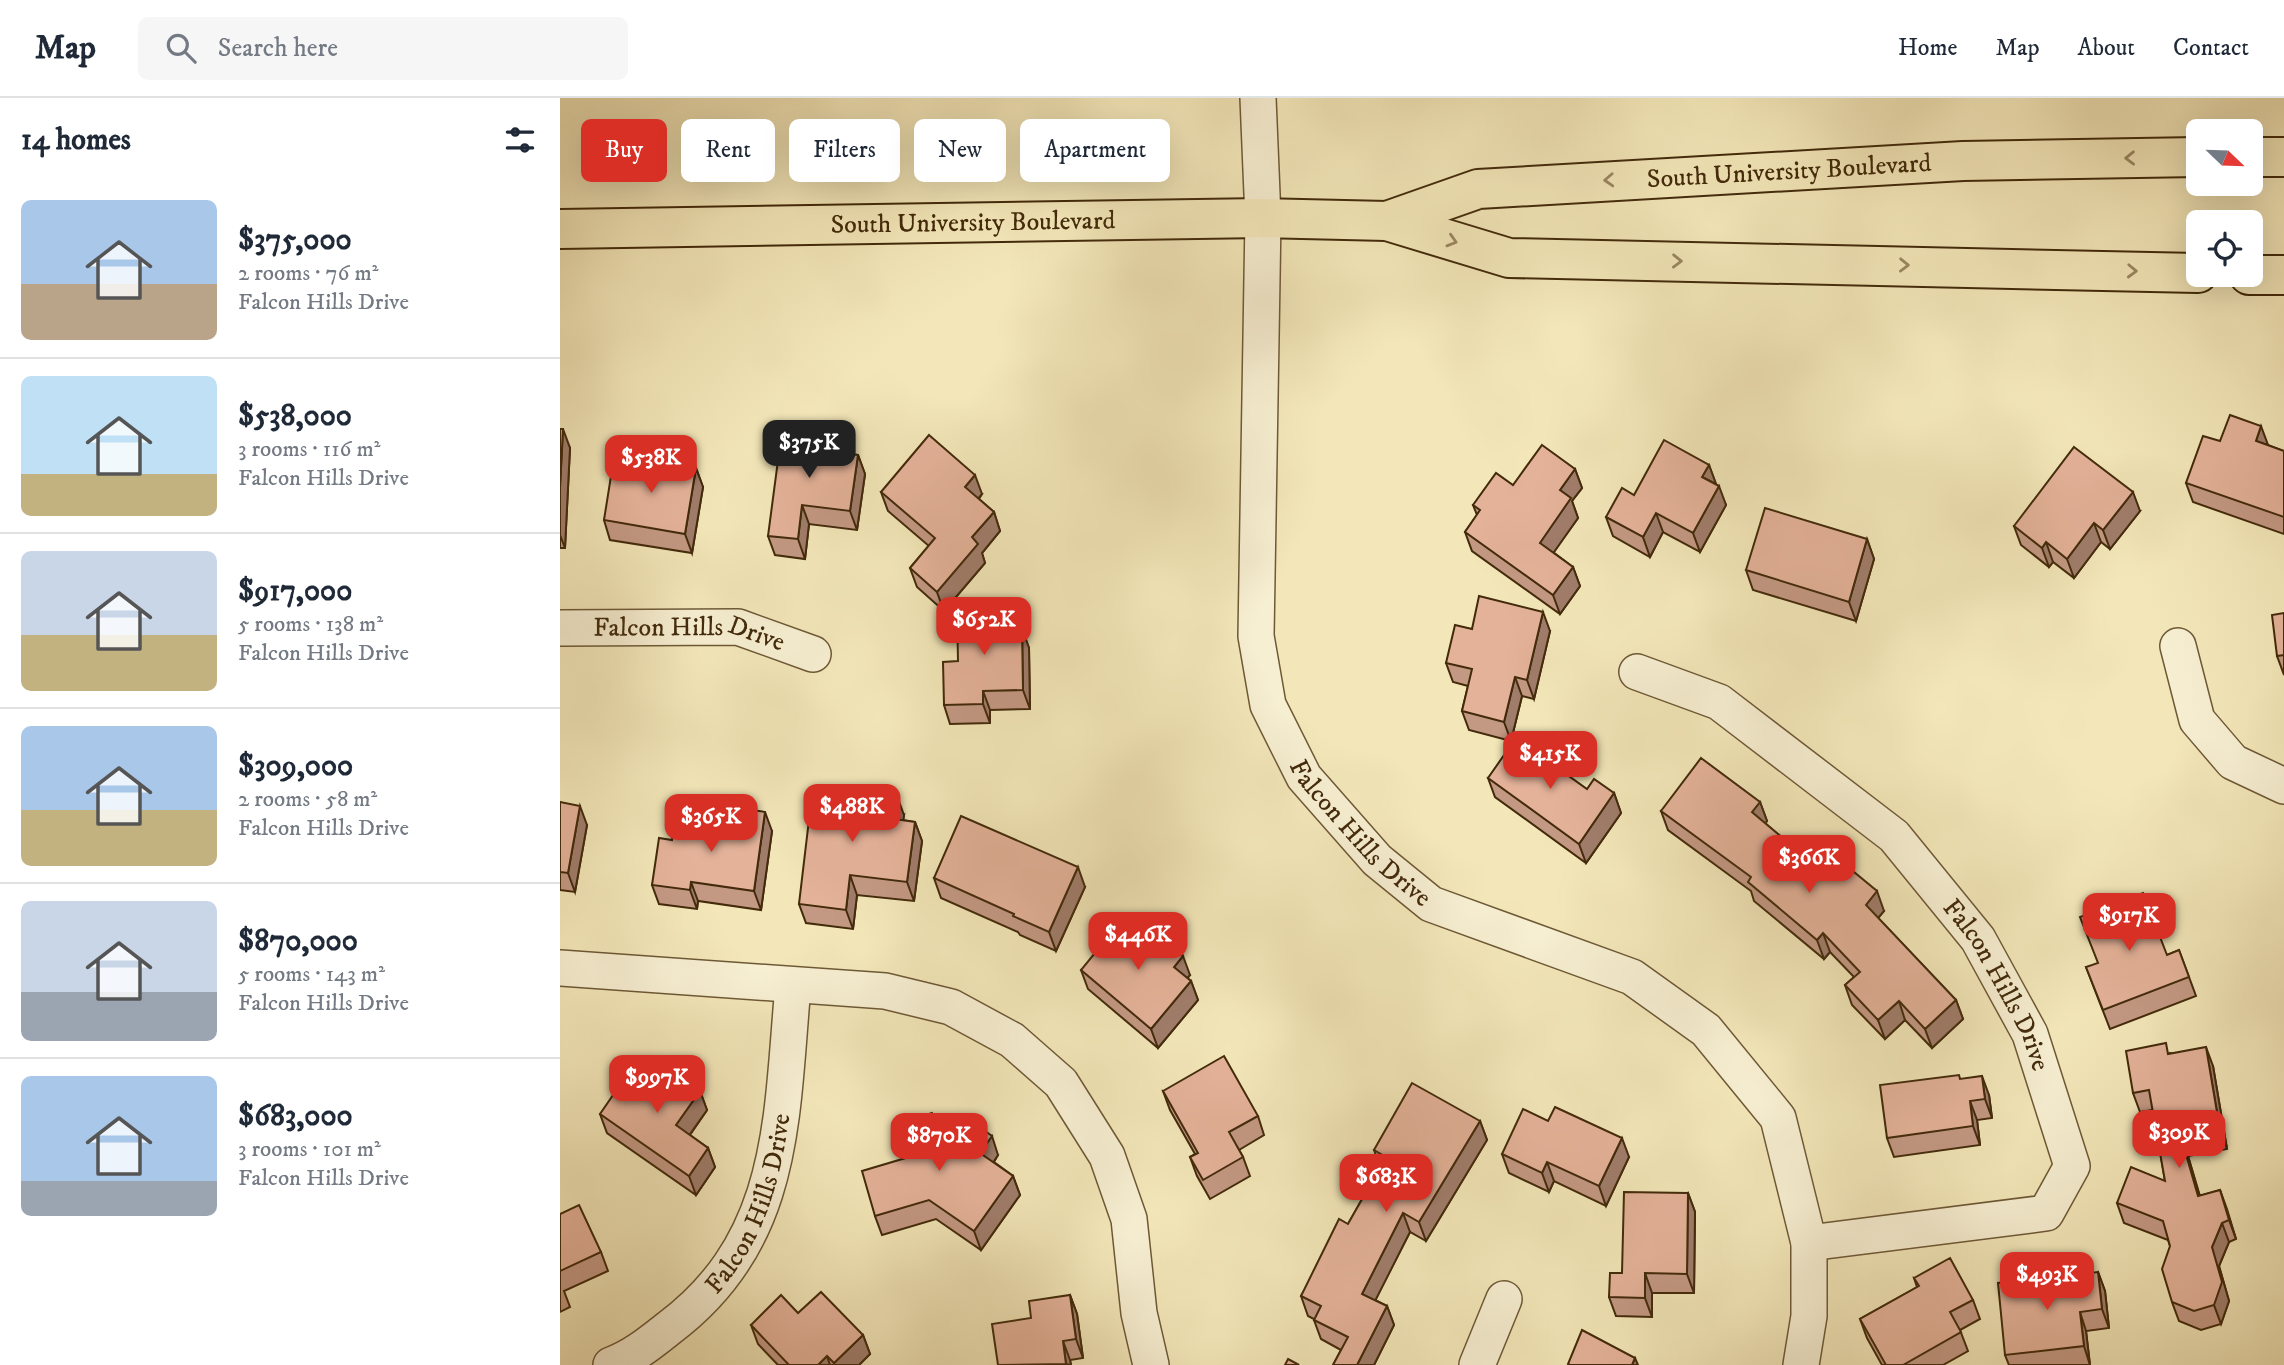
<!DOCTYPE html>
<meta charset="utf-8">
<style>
:root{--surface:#fff;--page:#f6f6f7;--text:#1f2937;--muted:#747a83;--line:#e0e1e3;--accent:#d93025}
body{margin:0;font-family:"IM FELL DW Pica",serif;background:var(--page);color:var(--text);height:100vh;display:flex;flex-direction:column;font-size:26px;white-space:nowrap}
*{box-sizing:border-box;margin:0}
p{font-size:23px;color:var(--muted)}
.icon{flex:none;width:38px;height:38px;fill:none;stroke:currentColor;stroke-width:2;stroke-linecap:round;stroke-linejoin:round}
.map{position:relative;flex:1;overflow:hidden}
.sheet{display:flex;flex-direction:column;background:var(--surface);width:560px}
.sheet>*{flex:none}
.hud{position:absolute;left:21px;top:21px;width:665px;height:63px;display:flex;gap:14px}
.needle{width:46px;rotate:113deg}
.buttons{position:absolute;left:1626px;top:21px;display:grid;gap:14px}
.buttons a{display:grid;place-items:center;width:77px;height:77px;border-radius:10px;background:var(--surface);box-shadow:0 7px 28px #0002;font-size:35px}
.price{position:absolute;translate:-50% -60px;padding:0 16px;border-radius:14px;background:var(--accent);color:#fff;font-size:23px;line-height:46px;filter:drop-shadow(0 2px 4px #0008)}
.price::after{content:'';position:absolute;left:50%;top:42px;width:21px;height:16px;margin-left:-10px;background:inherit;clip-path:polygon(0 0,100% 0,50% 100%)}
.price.on{background:#222;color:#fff}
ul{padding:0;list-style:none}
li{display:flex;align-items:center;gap:21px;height:175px;padding:0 21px}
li+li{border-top:2px solid var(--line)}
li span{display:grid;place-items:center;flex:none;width:196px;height:140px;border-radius:10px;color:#555}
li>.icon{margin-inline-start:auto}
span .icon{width:84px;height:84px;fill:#fffc;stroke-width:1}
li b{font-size:30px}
h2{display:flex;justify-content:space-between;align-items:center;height:84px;padding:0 21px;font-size:30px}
.chip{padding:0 24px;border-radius:10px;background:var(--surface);box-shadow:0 7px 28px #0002;font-size:24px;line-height:63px}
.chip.on{background:var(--accent);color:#fff}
header{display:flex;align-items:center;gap:42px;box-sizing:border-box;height:98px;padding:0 35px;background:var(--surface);border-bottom:2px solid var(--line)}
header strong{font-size:33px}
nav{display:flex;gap:38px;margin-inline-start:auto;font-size:24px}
.search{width:490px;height:63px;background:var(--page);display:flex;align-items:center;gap:18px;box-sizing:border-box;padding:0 24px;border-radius:10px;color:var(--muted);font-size:26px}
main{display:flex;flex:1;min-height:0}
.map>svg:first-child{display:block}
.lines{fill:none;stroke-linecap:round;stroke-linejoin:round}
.minor-casing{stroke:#6e5936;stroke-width:38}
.major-casing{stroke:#422a0b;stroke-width:42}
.minor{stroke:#f7efd2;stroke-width:35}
.major{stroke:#f3e7b9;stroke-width:38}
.wall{fill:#c49984;stroke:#422a0b;stroke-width:2}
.shaded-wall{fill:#a07d6b;stroke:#422a0b;stroke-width:2}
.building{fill:#e4b299;stroke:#422a0b;stroke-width:2}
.oneway{stroke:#9a8862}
.labels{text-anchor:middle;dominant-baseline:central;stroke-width:7;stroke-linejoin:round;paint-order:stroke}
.street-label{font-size:26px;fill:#422a0b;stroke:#f7efd2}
</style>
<header>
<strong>Map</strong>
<div class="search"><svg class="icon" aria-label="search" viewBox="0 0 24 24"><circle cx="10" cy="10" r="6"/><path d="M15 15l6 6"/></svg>Search here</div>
<nav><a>Home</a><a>Map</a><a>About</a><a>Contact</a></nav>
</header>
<main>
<section class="sheet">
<h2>14 homes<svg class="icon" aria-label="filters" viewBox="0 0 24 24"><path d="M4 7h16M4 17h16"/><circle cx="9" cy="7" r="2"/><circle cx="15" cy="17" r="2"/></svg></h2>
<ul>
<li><span style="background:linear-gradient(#a9c7e8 60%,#b9a48a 0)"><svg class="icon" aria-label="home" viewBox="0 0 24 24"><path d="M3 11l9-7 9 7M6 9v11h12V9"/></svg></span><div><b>$375,000</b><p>2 rooms · 76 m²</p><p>Falcon Hills Drive</p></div></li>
<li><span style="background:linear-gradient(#bfe0f5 70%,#c2b280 0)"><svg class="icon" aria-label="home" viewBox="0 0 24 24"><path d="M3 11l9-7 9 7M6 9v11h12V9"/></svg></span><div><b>$538,000</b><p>3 rooms · 116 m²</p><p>Falcon Hills Drive</p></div></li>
<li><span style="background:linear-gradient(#c9d6e8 60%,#c2b280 0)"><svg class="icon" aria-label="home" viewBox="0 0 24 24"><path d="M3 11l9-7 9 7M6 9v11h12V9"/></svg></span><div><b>$917,000</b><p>5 rooms · 138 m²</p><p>Falcon Hills Drive</p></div></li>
<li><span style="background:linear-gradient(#a9c7e8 60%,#c2b280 0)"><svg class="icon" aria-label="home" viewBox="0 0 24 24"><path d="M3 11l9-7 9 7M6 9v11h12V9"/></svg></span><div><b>$309,000</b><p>2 rooms · 58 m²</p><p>Falcon Hills Drive</p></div></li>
<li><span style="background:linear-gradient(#c9d6e8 65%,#9aa5b1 0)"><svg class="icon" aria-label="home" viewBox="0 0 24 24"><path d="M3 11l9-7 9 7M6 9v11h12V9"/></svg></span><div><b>$870,000</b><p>5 rooms · 143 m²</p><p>Falcon Hills Drive</p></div></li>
<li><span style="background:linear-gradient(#a9c7e8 75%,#9aa5b1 0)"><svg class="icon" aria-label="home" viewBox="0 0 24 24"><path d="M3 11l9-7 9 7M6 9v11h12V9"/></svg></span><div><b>$683,000</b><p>3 rooms · 101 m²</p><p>Falcon Hills Drive</p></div></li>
</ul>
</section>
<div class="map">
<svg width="1724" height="1267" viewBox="0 0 1724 1267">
<rect width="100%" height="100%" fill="#f3e7b9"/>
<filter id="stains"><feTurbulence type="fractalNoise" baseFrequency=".00286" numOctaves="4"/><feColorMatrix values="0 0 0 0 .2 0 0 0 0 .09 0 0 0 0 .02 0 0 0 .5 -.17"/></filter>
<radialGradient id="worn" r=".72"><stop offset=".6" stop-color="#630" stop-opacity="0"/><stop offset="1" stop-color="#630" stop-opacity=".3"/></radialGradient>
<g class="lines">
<g class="minor-casing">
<g id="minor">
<path id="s1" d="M698,0L703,120L696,538L708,607L744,679L817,762L871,806L1072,879L1146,932L1218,1020L1249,1145V1218L1241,1267"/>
<path id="s2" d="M0,530L178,529L253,556"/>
<path d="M1618,548L1637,622L1673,664L1724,688"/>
<path id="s3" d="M1077,574L1159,604L1334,738L1418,841L1470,936L1512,1068L1486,1115L1249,1145"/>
<path d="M0,870L325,893L391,909L452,942L501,985L547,1058L569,1121L579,1215L591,1267"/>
<path id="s4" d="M51,1267C73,1259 90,1245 109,1230C226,1142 221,1021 233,888"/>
<path d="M917,1267L944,1201"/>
</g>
</g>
<g class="major-casing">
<g id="major">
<path d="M1690,59H1724"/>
<path id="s5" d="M827,123L918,91L1403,63L1638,59"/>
<path id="s6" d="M0,131L703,120L827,123L949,160L1638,175"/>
<path d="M1689,177H1724"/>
</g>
</g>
<use href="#minor" class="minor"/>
<use href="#major" class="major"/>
</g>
<g class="wall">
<path d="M0,331L10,350L5,450H0Z"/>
<path d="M1660,343L1708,347L1724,353V436L1633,404L1626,385Z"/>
<path d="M284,355L298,357L305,376L297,432L249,426L245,461L215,457L208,438Z"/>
<path d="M1149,367L1156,386L1166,407L1140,454L1103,434L1090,459L1053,438L1046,419L1074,397Z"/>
<path d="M136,370L143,389L132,455L50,442L44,422L59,379Z"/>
<path d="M1015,371L1022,390L1012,403L1018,420L993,454L1013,469L1020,488L1000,516L912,453L905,434L917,417L913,407L953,387Z"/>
<path d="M321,394L422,396L419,401L434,414L440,433L422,455L425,465L384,513L357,489L350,470L369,448L328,413Z"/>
<path d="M1580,413L1550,451L1541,444L1514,480L1493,464L1489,469L1461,447L1454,428Z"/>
<path d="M1307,441L1314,461L1296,523L1193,492L1186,472Z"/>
<path d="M1724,515V577L1717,558Z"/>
<path d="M461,530L469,550L470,611L430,612V625L390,626L384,607L398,563Z"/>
<path d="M912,531L990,533L974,601L962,598L951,643L909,632L902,613L908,588L893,584L886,565Z"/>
<path d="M928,680L1027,691L1054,695L1061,715L1026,765L935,699Z"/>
<path d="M0,704L27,727L15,794L0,792Z"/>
<path d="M1200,704L1207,723L1205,725L1270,780L1324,813L1318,820L1396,902L1403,921L1372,950L1345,922L1325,941L1292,907L1285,887L1294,879L1270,854L1264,861L1194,803L1191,793L1108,732L1101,713Z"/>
<path d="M344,717L343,722L355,724L362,743L354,803L297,797L293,831L246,825L239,806Z"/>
<path d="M176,731L212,733L201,812L138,803L137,811L99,806L92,787L112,742Z"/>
<path d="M374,780L525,789L496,853L460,837L458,834L381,800Z"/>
<path d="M579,838L630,877L627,880L631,883L638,902L598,950L528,891L521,872Z"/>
<path d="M1619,852L1636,898L1550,931L1526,869L1607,857Z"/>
<path d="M1610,955L1653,968L1667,1051L1628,1058L1640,1098L1660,1092L1676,1141L1669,1144L1659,1168L1669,1203L1661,1226L1641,1232L1619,1223L1612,1204L1610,1148L1608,1142L1564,1125L1557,1105L1605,1083L1593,1012L1580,1014L1573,995Z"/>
<path d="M101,972L140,993L147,1012L130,1037L148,1050L155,1069L136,1097L47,1035L40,1016L78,980Z"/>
<path d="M1401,981L1429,997L1432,1020L1417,1022L1420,1047L1334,1059L1327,1040Z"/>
<path d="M603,993L698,1018L704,1037L679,1052L683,1059L690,1078L650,1101L637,1078L630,1059L635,1056L610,1012Z"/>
<path d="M920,1023L927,1042L866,1143L850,1134L815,1202L827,1208L834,1227L814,1267H773L781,1252L761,1241L754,1222V1221L748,1218L741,1198L788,1126L820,1069L814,1052Z"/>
<path d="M988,1023L1069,1059L1046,1108L994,1083L989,1094L949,1075L942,1056Z"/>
<path d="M379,1035L403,1038L438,1057L434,1064L453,1078L460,1097L421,1152L376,1121L322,1137L315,1118L349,1059Z"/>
<path d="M1128,1095L1135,1114L1134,1195H1092V1219L1056,1218L1049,1199L1062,1175Z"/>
<path d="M0,1116L41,1154L48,1173L4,1193L10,1209L0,1214Z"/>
<path d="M1538,1174L1545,1193L1549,1230L1526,1233L1530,1267H1449L1445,1257Z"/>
<path d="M1354,1180L1413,1202L1420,1221L1400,1232L1408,1253L1383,1267H1322L1307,1240L1300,1221L1357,1189Z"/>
<path d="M510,1197L517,1216L523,1260L510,1262L511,1267H438L471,1220Z"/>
<path d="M238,1215L303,1237L310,1256L299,1267H218L198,1246L191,1227Z"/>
</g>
<g class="shaded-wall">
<path d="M1701,328L1708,347L1696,343Z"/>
<path d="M3,331L10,350L5,450L0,437V389Z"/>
<path d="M278,339L285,358L276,354Z"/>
<path d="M298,357L305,376L297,432L290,413Z"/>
<path d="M1149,367L1156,386L1142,379Z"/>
<path d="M136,370L143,389L132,455L125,436Z"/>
<path d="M1015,371L1022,390L1012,403L1018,420L987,464L980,445L1000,392Z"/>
<path d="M415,377L422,396L412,408L405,389Z"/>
<path d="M1159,388L1166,407L1140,454L1133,435Z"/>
<path d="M1573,394L1580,413L1550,451L1543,432Z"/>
<path d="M242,407L249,426L245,461L238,441Z"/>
<path d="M434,414L440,433L422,455L425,465L384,513L377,494L412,439Z"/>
<path d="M1096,415L1103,434L1090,459L1083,439Z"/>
<path d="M1534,425L1541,444L1514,480L1507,461Z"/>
<path d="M1307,441L1314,461L1296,523L1289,504Z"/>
<path d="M1486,444L1493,464L1489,469L1482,450Z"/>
<path d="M1013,469L1020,488L1000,516L993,497Z"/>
<path d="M454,511L461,530L462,550L455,531Z"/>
<path d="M983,514L990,533L974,601L967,582Z"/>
<path d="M462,530L469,550L470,611L463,592Z"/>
<path d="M955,579L962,598L951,643L944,624Z"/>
<path d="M423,593L430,612V625L423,606Z"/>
<path d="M1054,695L1061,715L1026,765L1019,746Z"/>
<path d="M337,698L344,717L341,741L334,721Z"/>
<path d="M1200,704L1207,723L1199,733L1192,714Z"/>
<path d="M20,708L27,727L15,794L8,775Z"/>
<path d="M205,714L212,733L201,812L194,793Z"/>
<path d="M355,724L362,743L354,803L347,784Z"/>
<path d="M518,769L525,789L496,853L489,834Z"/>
<path d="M290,777L297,797L293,831L286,812Z"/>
<path d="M131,784L138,803L137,811L130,792Z"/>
<path d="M1317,793L1324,813L1313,826L1306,807Z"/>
<path d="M1263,835L1270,854L1264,861L1257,842Z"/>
<path d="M623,858L630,877L621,888L614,869Z"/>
<path d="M631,883L638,902L598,950L591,931Z"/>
<path d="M1396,902L1403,921L1372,950L1365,931Z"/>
<path d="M1339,903L1345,922L1325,941L1318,922Z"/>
<path d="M1646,949L1653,968L1667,1051L1660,1032Z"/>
<path d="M1422,978L1429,997L1432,1020L1425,1001Z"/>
<path d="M140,993L147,1012L123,1046L116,1027Z"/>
<path d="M1410,1003L1417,1022L1420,1047L1413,1028Z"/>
<path d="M920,1023L927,1042L866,1143L859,1124Z"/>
<path d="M432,1038L438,1057L427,1074L420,1055Z"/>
<path d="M1621,1039L1628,1058L1645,1117L1638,1098Z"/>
<path d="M1062,1040L1069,1059L1046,1108L1039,1088Z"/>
<path d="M148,1050L155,1069L136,1097L129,1078Z"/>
<path d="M987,1064L994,1083L989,1094L982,1075Z"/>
<path d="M453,1078L460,1097L421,1152L414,1133Z"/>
<path d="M1660,1092L1667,1111L1676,1141L1669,1122Z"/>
<path d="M1128,1095L1135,1114L1134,1195L1127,1176Z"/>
<path d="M843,1115L850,1134L809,1215L802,1196Z"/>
<path d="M1662,1125L1669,1144L1659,1168L1669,1203L1661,1226L1654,1207L1652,1149Z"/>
<path d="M1538,1174L1545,1193L1549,1230L1542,1211Z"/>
<path d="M1085,1175L1092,1195V1219L1085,1200Z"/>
<path d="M510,1197L517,1216L523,1260L516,1241Z"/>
<path d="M827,1208L834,1227L814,1267H797Z"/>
<path d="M1520,1214L1526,1233L1530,1267L1524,1248Z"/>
<path d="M303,1237L310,1256L299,1267H274V1265Z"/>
<path d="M503,1243L510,1262L511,1267L506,1266Z"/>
<path d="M267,1258L270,1267H258Z"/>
<path d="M1075,1260L1078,1267H1072Z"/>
</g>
<g class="building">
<path d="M1670,317L1701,328L1696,343L1724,353V419L1626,385L1643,338L1660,343Z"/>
<path d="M0,331H3L0,389Z"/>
<path d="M222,332L278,339L276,354L298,357L290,413L242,407L238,441L208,438Z"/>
<path d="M369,337L415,377L405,389L434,414L412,439L418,446L377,494L350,470L375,440L321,394Z"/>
<path d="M1104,342L1149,367L1142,379L1159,388L1133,435L1096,415L1083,439L1046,419L1062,390L1074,397Z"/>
<path d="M982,347L1015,371L1000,392L1011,400L980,445L1013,469L993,497L905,434L920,412L913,407L936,375L953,387Z"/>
<path d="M1514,349L1573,394L1543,432L1534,425L1507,461L1486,444L1482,450L1454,428Z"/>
<path d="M63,357L136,370L125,436L44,422L51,378L59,379Z"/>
<path d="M1205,410L1307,441L1289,504L1186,472Z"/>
<path d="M919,498L983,514L967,582L955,579L944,624L902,613L912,571L886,565L895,527L912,531Z"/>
<path d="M454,511L455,531L462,530L463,592L423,593V606L384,607L383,564L398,563L397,512Z"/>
<path d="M1724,515V557L1717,558L1712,517Z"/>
<path d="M956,640L1027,691L1034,681L1054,695L1019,746L928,680Z"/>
<path d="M1141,660L1200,704L1192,714L1270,780L1283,765L1317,793L1306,807L1396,902L1365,931L1339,903L1318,922L1285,887L1300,874L1263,835L1257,842L1188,784L1191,779L1101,713Z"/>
<path d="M253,688L337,698L334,721L355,724L347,784L290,777L286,812L239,806Z"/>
<path d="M0,704L20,708L8,775L0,774Z"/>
<path d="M179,710L205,714L194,793L131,784L130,792L92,787L99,740L112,742L115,723L176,731Z"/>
<path d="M401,718L518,769L489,834L453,818L454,816L374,780Z"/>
<path d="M1583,795L1607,857L1619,852L1629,879L1543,912L1526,869L1538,865L1520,819Z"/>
<path d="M561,823L579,838L588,828L623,858L614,869L631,883L591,931L521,872Z"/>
<path d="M1606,945L1608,956L1646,949L1660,1032L1621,1039L1638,1098L1660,1092L1669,1122L1662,1125L1652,1149L1662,1184L1654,1207L1634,1213L1612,1204L1602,1171L1610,1148L1603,1123L1557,1105L1571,1069L1605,1083L1589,992L1573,995L1566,953Z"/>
<path d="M664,958L698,1018L669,1034L683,1059L643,1082L630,1059L638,1055L603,993Z"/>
<path d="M89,963L101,972L104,968L140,993L116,1027L148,1050L129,1078L40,1016L69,974L78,980Z"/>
<path d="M1399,977L1400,981L1422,978L1425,1001L1410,1003L1413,1028L1327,1040L1320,987Z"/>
<path d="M852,985L920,1023L859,1124L843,1115L802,1196L827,1208L797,1267H773L788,1239L754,1222L761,1208L741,1198L779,1121L788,1126L826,1059L814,1052Z"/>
<path d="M995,1009L1062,1040L1039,1088L987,1064L982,1075L942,1056L963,1011L988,1023Z"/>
<path d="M372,1015L378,1036L393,1031L403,1038L412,1024L432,1038L420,1055L453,1078L414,1133L369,1102L315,1118L302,1073L349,1059L339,1025Z"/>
<path d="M1064,1094L1128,1095L1127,1176L1085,1175V1200L1049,1199L1050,1175H1062Z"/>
<path d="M19,1107L41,1154L0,1173V1116Z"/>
<path d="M1390,1160L1413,1202L1390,1214L1401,1234L1343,1267H1326L1300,1221L1359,1188L1354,1180Z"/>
<path d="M1538,1174L1542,1211L1520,1214L1524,1248L1445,1257L1438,1185Z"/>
<path d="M261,1194L303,1237L274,1265L267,1258L258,1267H229L191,1227L221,1197L238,1215Z"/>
<path d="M510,1197L516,1241L503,1243L506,1266L438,1267L432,1226L471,1220L469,1203Z"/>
<path d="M1022,1232L1075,1260L1072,1267H1010L1008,1266Z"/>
<path d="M728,1261L739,1267H725Z"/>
</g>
<defs><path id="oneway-chevron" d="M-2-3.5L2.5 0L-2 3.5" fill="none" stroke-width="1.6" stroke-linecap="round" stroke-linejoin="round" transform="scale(1.75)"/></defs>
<g class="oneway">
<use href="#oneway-chevron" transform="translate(1570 60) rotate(179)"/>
<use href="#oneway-chevron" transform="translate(1049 82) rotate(177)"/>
<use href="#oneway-chevron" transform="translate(892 143) rotate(17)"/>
<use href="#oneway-chevron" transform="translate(1117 163) rotate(1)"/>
<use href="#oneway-chevron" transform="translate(1344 167) rotate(1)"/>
<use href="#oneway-chevron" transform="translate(1572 173) rotate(2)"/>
</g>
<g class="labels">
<g class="street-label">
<text stroke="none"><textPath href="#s5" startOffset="408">South University Boulevard</textPath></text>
<text stroke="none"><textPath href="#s6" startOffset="413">South University Boulevard</textPath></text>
<text stroke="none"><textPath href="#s2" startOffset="130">Falcon Hills Drive</textPath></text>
<text stroke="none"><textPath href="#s1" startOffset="768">Falcon Hills Drive</textPath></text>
<text stroke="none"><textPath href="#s3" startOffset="490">Falcon Hills Drive</textPath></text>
<text stroke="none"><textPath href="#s4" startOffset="222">Falcon Hills Drive</textPath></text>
</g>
</g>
<rect width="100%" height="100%" filter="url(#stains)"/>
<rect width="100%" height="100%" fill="url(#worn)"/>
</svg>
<div class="buttons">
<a><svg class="needle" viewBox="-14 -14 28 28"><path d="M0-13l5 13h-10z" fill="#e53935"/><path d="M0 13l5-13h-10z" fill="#747a83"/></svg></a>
<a><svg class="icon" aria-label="locate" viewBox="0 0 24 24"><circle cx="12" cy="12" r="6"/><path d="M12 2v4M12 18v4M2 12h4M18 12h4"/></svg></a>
</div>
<b class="price on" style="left:249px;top:382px">$375K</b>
<b class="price" style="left:91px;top:397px">$538K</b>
<b class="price" style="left:424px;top:559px">$652K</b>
<b class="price" style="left:990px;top:693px">$415K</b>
<b class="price" style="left:292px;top:746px">$488K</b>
<b class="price" style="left:151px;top:756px">$365K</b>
<b class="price" style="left:1249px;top:797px">$366K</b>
<b class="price" style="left:1569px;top:855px">$917K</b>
<b class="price" style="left:578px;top:874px">$446K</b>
<b class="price" style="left:97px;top:1017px">$997K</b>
<b class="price" style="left:1619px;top:1072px">$309K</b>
<b class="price" style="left:379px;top:1075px">$870K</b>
<b class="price" style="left:826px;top:1116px">$683K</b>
<b class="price" style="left:1487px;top:1214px">$493K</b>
<div class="hud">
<a class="chip on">Buy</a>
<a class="chip">Rent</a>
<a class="chip">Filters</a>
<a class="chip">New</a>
<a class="chip">Apartment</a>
</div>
</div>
</main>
